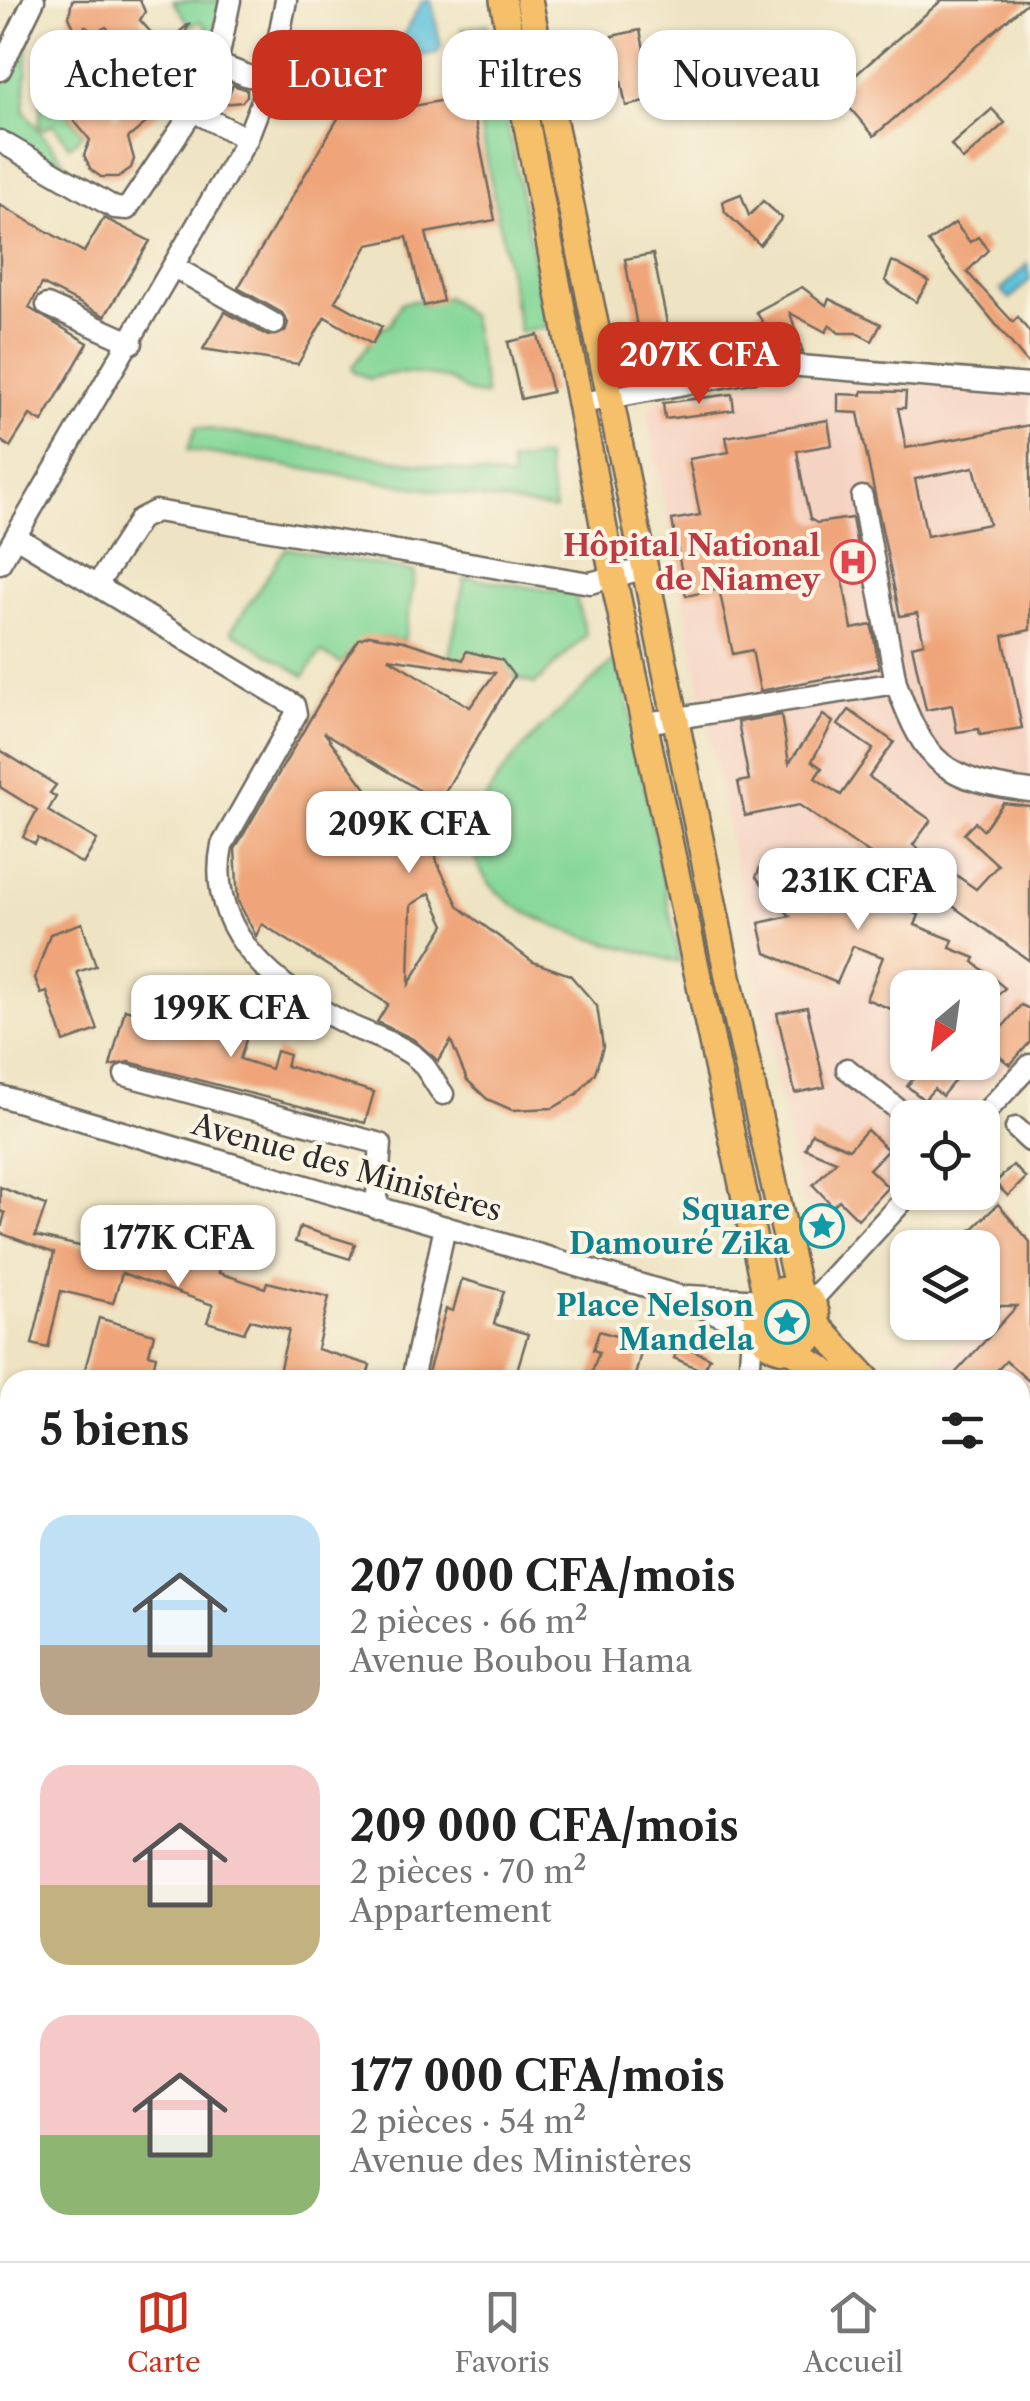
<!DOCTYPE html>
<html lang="fr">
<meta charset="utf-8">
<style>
:root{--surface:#fff;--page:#f2f2f2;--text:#222;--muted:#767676;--line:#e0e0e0;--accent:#c8321e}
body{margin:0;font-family:"Libre Caslon Text",serif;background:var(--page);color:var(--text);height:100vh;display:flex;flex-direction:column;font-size:38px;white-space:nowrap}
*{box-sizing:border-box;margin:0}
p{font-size:32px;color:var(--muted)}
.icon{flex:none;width:55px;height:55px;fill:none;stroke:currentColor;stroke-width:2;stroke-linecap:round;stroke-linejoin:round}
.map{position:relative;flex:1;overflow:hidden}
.details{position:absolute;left:0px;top:1370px;width:1030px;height:892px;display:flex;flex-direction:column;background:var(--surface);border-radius:30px 30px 0 0;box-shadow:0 2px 8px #0004}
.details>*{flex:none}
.top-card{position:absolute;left:30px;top:30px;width:970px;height:90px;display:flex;gap:20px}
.needle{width:65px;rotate:209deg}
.fabs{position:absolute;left:890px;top:970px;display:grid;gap:20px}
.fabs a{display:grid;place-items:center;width:110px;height:110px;border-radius:20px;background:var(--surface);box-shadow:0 2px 8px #0004;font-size:50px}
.price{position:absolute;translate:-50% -85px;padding:0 22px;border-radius:20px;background:#fff;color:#222;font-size:32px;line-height:65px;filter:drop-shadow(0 2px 5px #0008)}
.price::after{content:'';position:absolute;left:50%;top:60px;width:30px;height:22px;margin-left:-15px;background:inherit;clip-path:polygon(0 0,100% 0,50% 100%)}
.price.active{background:var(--accent);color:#fff}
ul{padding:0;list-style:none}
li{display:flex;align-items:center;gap:30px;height:250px;padding:0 40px}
li span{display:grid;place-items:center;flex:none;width:280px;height:200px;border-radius:30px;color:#555}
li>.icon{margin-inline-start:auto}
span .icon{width:120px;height:120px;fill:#fffc;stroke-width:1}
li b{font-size:42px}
h2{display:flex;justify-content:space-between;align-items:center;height:120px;padding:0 40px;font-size:42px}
.chip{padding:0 35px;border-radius:30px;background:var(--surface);box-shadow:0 2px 8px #0004;font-size:35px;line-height:90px}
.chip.active{background:var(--accent);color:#fff}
.dock{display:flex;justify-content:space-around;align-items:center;height:140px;border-top:2px solid var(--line);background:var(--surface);font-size:28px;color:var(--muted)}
.dock a{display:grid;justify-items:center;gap:5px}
.dock .active{color:var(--accent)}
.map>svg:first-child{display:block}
.built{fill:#f5d3c2;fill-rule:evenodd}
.green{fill:#85d798;stroke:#588162;stroke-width:2.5}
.water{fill:#5ec1dc;stroke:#447684;stroke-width:2.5}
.building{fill:#efa579;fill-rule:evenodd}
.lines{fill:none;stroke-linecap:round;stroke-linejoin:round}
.minor-casing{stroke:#6f6b60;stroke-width:25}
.major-casing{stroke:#6f6b60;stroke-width:30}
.minor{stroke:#fff;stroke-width:20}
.major{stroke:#f6c06b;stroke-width:25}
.labels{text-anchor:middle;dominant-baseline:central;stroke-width:8;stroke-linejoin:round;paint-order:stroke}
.health-label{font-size:30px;font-weight:bold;fill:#be3a42;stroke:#fcf5e5;text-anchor:end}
.street-label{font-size:30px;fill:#2b2b2b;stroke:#fcf5e5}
.culture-label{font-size:30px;font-weight:bold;fill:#0d838f;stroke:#fcf5e5;text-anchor:end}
</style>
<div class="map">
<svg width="1030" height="2261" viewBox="0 0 1030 2261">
<rect width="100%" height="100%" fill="#fcf5e5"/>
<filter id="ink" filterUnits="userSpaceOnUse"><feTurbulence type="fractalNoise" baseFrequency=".01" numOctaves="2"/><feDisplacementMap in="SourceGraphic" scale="20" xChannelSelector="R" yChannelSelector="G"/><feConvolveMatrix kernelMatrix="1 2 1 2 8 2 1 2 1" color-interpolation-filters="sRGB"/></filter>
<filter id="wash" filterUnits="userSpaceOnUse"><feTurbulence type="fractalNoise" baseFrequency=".0048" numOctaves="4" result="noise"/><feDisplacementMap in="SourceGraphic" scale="40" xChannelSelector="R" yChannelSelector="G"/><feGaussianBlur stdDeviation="2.25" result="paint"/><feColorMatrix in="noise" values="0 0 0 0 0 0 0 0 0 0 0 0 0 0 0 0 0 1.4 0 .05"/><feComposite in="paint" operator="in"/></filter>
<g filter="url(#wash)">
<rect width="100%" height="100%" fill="#eee3c2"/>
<g class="built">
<path d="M791,375L1030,394V1042L959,1117L908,1118L907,1171L857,1225L844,1215L801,1204L647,412L657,401ZM908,988H982V1062H908Z"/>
<path d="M1030,1284V1459L1020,1449V1380H954L936,1362L976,1323L982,1322L983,1317L1001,1298Z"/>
</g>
<g class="green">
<path d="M222,0L214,45L205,40L209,31L201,21L191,26L173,1Z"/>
<path d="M488,24L547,327L520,332L462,29Z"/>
<path d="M29,28L24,111L76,177L0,134V87Z"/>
<path d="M42,94H52L83,134L69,146L53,124L45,129L39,126Z"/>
<path d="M447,297L471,317L486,395C459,395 464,383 443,378C422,373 389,371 370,379L354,372L352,367L382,327L390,325L401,303L419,300L424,305Z"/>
<path d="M196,427L512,479L510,462L545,457L555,510L188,450Z"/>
<path d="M286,548L415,572L404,641C367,635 364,632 342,664L321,652L304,676L231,631Z"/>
<path d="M465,577L575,594L586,635L535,684L449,656Z"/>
<path d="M614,661L620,662L680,963C637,949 589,941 548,923C379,850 541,730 614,661Z"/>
<circle cx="787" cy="1322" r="15"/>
<path d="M1020,1449L1030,1459V1506L1020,1497Z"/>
</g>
<g class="water">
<path d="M423,0H431L441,46L437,53L412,58L395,49Z"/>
<path d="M1028,264L1030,280L1010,299L1001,290Z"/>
</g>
<g id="blocks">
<g class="building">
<path d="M72,0H140L145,12L140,20L163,46L190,23L170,63L179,68L180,83L163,109L128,138L134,159L131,168L118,177H101L91,170L84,155L90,140L51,93L41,89L55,77L45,67L51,44L75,30L69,17ZM85,26L94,33L106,27L144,67V88L116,118L110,109L100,110L91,96L87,99L65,75L67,55Z"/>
<path d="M942,0H1030L874,136L836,92Z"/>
<path d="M640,30L645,54L662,51L666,72L649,75L654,100L626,106L612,36Z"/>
<path d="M711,44L720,82L698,87L688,49Z"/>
<path d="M363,76L414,106L470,95L495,220L426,233L443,301L424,306L407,237L368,245L335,301L382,327L372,344L325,317L298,364L203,349L225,312L268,336L285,332L288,323L282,313L238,288Z"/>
<path d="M233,85L247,90V96L242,102L224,104Z"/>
<path d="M992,109L1005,123L963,160L951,145Z"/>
<path d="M741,194L749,216L763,201L782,218L760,245L725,212L723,201Z"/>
<path d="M0,205L84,252L104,218L150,241L105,316L42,284L29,308L88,343L42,422L30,415L10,447L0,440Z"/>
<path d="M955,223L970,242L978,237L988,250L967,272L1013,322L1018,317L1030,333V366L928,242Z"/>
<path d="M653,254L669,333L639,338L625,259Z"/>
<path d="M892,261L929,281L916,302L885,281Z"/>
<path d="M802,287L826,305L829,299L881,324L872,341L856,333H839L830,325L826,332L790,313L803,352L772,354L769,345L775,340L756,312Z"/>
<path d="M538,335L552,392L521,399L508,342Z"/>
<path d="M862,391L906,392L905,408H898L906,448L1030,425V630L1003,636L1022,728L980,735L979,729L957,732L952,705L926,710L912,646L924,643L917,613L900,616L858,413L838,412V394L862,395ZM974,467L989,524L927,536L915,479Z"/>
<path d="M732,394L734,410L665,419L663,403Z"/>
<path d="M828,420L832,445L797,451L804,492L810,519L817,523L852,518L859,557L839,561L852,629L872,625L879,668L760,691L752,650L733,654L719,589L686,596L672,520L700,515L689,459L729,452L726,437Z"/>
<path d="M369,635L404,641L463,660L466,651L502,660L514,676L434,810L433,838L437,862L459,907L533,962L570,975L597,1006L603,1047L595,1073L577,1094L553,1108L512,1110L487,1099L467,1080L451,1041L438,1061L413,1039L377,1022L388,1004L262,924L256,936L238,901L235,849L342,664L359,639ZM388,658L465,669L495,673L470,707ZM324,732L422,792L415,827L390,821ZM430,893L445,925L409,984L411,905Z"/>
<path d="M849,710L894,742L869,777L931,820L913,845L976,889L998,865L964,834L975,822L983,830L1003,803L1030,806V961L899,868L896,872L799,805L745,816L738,782L749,780L738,722L781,715L789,763L823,715L833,722L812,761L822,768L815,778L841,795L873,749L838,725Z"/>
<path d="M0,750L56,785L50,793L56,797L48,811L97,840L83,864L38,838L35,844L23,837L37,810L0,787Z"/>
<path d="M815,857L868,878L862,893L919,915L915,925L953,940L950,948L975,958L973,962L1005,988L982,1010V988H960L925,974L919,988H908V1016L866,999L883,957L853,946L837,983L766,953L759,923L790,916L756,877L763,860Z"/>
<path d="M82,923L96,966L77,972L98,1030L64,1042L47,992L41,994L35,978L50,934Z"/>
<path d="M179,998L253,1017L240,1059L271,1069L276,1051L289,1055L286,1066L374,1092L365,1123L129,1062L110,1066L125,1009L142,1014L139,1025L168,1034Z"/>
<path d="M1021,1005L1030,1009V1042L1010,1065L987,1046Z"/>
<path d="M807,1007L825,1087L795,1093L777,1013Z"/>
<path d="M910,1062H934L955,1080L942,1096L934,1089L924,1100L907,1086L920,1071Z"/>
<path d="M867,1130L888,1150L869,1169L888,1187L858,1219L839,1200L833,1206L813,1185L836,1161L805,1148L812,1133L849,1149Z"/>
<path d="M1013,1165L1026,1178L1008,1196L995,1183Z"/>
<path d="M0,1187L46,1205L35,1236L93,1249L99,1226L174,1246L172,1253L220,1267L219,1273L265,1288L267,1282L329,1297L317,1349L370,1365L366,1380H277L289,1330L250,1320L244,1333L207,1322L213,1305L122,1273L113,1303L61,1291L48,1348L32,1344L54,1253L0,1233L5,1213L0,1211Z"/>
<path d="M998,1204L1030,1242V1382L1006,1361L988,1380H949L1017,1306H982V1248H953Z"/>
<path d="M300,1227L355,1244L350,1259L295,1242Z"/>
<path d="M462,1279L504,1291L494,1324L528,1334L514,1380H426L446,1309L453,1311Z"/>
<path d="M99,1318L154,1334L149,1354L156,1356L152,1373L144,1371L142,1380H82Z"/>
<path d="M599,1331L643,1344L634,1380H589L599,1352L593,1350Z"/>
<path d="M680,1344L710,1358L703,1371L674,1358Z"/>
</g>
</g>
</g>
<g filter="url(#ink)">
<use href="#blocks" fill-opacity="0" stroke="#6f6b60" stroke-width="2.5"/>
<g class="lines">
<g class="minor-casing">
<g id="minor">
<path d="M230,0L217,64L248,76L271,77"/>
<path d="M0,70L34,0"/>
<path d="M193,111L247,139"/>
<path d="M0,141L115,208L127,209L193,111L217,64"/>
<path d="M174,267L274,324"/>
<path d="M47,305L132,343"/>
<path d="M582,403L788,365L1030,385"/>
<path d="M862,497L896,683C925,765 945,780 1030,791"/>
<path d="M16,537L294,705L296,714L222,845C204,933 280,991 351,1026C372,1036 404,1045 421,1062C429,1071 435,1084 443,1094"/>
<path d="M0,563L247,139L271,77L286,0"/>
<path d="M97,585L140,519L156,511L590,583L646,568"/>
<path d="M646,723L896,683"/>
<path d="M847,1069L909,1118"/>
<path d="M125,1075L381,1144L376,1208"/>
<path d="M0,1096L676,1295L760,1334"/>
<path d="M980,1118L1030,1065"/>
<path d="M1016,1128L1030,1141"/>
<path d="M688,1296L763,1300"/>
<path d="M811,1301L911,1192"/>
<path d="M412,1380L445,1227"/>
<path d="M749,1380L752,1331"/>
<path d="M1020,1429L1030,1419"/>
<path d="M0,1506L10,1509"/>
<path d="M0,1714L10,1717"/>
<path d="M1020,1762L1030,1752"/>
<path d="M0,1791L10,1823"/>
<path d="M0,2138L10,2141"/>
<path d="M1020,2155L1030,2165"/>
<path d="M349,2252L358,2261"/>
<path d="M764,2252L773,2261"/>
<path d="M44,2261L46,2252"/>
<path d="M212,2261L214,2252"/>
<path d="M544,2261L552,2252"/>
</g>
</g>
<g class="major-casing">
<g id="major">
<path d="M503,0L613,576L766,1297"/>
<path d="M529,0L732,996L798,1291"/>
<circle cx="787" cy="1320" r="30"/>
<path d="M817,1325L868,1380"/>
<path d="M792,1350L838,1380"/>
<path d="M1020,1520L1030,1530"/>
<path d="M1020,1553L1030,1563"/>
</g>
</g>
<use href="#minor" class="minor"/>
<use href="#major" class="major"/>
</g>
</g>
<defs>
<g id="hospital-ring" transform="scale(2.25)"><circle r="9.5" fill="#fcf5e5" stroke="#e0444e" stroke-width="1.5"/><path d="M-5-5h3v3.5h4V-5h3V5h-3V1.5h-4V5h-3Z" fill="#e0444e"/></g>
<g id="sight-ring" transform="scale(2.25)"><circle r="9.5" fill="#fcf5e5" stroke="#0f9aa8" stroke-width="1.5"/><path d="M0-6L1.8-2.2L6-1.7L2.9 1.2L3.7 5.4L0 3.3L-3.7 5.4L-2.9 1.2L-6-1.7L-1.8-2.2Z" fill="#0f9aa8"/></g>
</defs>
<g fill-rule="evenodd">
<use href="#hospital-ring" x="853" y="562"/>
<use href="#sight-ring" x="822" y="1226"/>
<use href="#sight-ring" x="787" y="1322"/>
</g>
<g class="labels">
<g class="health-label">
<text x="820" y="545">Hôpital National<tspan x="820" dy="34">de Niamey</tspan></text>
</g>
<g class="street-label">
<text transform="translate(347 1167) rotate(16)">Avenue des Ministères</text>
</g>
<g class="culture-label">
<text x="790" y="1209">Square<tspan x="790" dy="34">Damouré Zika</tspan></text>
<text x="754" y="1305">Place Nelson<tspan x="754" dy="34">Mandela</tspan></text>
</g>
</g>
</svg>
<div class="fabs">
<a><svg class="needle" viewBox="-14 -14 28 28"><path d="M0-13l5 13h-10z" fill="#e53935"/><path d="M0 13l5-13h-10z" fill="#767676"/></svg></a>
<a><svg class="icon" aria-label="locate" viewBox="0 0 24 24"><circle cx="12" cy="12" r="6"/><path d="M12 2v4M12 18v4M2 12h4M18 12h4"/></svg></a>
<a><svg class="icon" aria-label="layers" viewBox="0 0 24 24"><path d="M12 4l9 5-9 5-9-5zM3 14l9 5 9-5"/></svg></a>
</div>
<b class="price active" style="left:699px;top:407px">207K CFA</b>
<b class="price" style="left:409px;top:876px">209K CFA</b>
<b class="price" style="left:858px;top:933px">231K CFA</b>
<b class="price" style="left:231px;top:1060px">199K CFA</b>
<b class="price" style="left:178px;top:1290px">177K CFA</b>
<div class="top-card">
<a class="chip">Acheter</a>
<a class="chip active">Louer</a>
<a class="chip">Filtres</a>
<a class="chip">Nouveau</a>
</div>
<section class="details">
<h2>5 biens<svg class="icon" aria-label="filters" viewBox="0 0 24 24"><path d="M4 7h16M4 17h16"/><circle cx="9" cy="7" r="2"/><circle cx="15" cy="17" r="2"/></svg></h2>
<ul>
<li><span style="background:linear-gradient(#bfe0f5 65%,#b9a48a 0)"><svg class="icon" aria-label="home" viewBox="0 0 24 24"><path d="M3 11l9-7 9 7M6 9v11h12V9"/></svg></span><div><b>207 000 CFA/mois</b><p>2 pièces · 66 m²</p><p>Avenue Boubou Hama</p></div></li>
<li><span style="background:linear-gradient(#f6c9c9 60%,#c2b280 0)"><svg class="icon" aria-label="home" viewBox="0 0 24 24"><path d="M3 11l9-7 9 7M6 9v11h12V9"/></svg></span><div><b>209 000 CFA/mois</b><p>2 pièces · 70 m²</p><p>Appartement</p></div></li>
<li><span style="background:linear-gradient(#f6c9c9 60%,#8fb573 0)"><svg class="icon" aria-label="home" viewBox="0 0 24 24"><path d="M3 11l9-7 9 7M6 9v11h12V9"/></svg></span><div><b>177 000 CFA/mois</b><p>2 pièces · 54 m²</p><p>Avenue des Ministères</p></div></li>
</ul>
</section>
</div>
<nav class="dock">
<a class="active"><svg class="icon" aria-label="map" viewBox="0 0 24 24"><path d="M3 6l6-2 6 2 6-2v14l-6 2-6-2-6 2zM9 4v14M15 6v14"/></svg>Carte</a>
<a><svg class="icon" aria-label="saved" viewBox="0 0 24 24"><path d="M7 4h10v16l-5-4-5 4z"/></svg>Favoris</a>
<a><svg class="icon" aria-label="home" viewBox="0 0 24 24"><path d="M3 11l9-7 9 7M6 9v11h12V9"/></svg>Accueil</a>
</nav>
